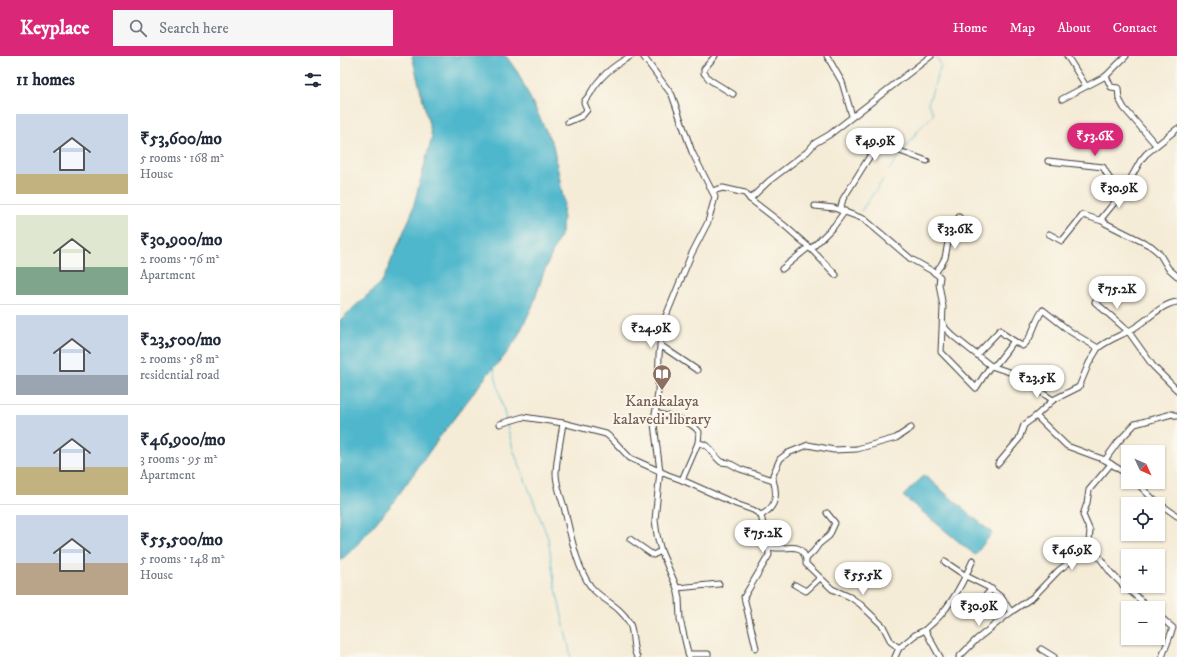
<!DOCTYPE html>
<meta charset="utf-8">
<style>
:root{--surface:#fff;--page:#f6f6f7;--text:#1f2937;--muted:#747a83;--line:#e0e1e3;--accent:#db2777}
body{margin:0;font-family:"IM FELL DW Pica",serif;background:var(--page);color:var(--text);height:100vh;display:flex;flex-direction:column;font-size:15px;white-space:nowrap}
*{box-sizing:border-box;margin:0}
p{font-size:13px;color:var(--muted)}
.icon{flex:none;width:22px;height:22px;fill:none;stroke:currentColor;stroke-width:2;stroke-linecap:round;stroke-linejoin:round}
.map{position:relative;flex:1;overflow:hidden}
.side{display:flex;flex-direction:column;background:var(--surface);width:340px}
.side>*{flex:none}
.needle{width:26px;rotate:134deg}
.fabs{position:absolute;left:781px;top:389px;display:grid;gap:8px}
.fabs a{display:grid;place-items:center;width:44px;height:44px;border-radius:0px;background:var(--surface);box-shadow:0 1px 3px #0004;font-size:20px}
.price{position:absolute;translate:-50% -34px;padding:0 9px;border-radius:14px;background:#fff;color:#222;font-size:13px;line-height:26px;filter:drop-shadow(0 1px 2px #0008)}
.price::after{content:'';position:absolute;left:50%;top:24px;width:12px;height:9px;margin-left:-6px;background:inherit;clip-path:polygon(0 0,100% 0,50% 100%)}
.price.current{background:var(--accent);color:#fff}
ul{padding:0;list-style:none}
li{display:flex;align-items:center;gap:12px;height:100px;padding:0 16px}
li+li{border-top:1px solid var(--line)}
li span{display:grid;place-items:center;flex:none;width:112px;height:80px;border-radius:0px;color:#555}
li>.icon{margin-inline-start:auto}
span .icon{width:48px;height:48px;fill:#fffc;stroke-width:1}
li b{font-size:17px}
h2{display:flex;justify-content:space-between;align-items:center;height:48px;padding:0 16px;font-size:17px}
header{display:flex;align-items:center;gap:24px;box-sizing:border-box;height:56px;padding:0 20px;background:var(--accent);color:#fff}
header strong{font-size:19px}
nav{display:flex;gap:22px;margin-inline-start:auto;font-size:14px}
.search{width:280px;height:36px;background:var(--page);display:flex;align-items:center;gap:10px;box-sizing:border-box;padding:0 14px;border-radius:0px;color:var(--muted);font-size:15px}
main{display:flex;flex:1;min-height:0}
.map>svg:first-child{display:block}
.water{fill:#4fb7cc;stroke:#366a74}
.lines{fill:none;stroke-linecap:round;stroke-linejoin:round}
.stream{stroke:#4fb7cc;stroke-width:1}
.minor-casing{stroke:#3d3b38;stroke-width:7}
.minor{stroke:#fff;stroke-width:5}
.labels{text-anchor:middle;dominant-baseline:central;stroke-width:4;stroke-linejoin:round;paint-order:stroke}
.education-label{font-size:16px;fill:#785e54;stroke:#fbf7ec}
</style>
<header>
<strong>Keyplace</strong>
<div class="search"><svg class="icon" aria-label="search" viewBox="0 0 24 24"><circle cx="10" cy="10" r="6"/><path d="M15 15l6 6"/></svg>Search here</div>
<nav><a>Home</a><a>Map</a><a>About</a><a>Contact</a></nav>
</header>
<main>
<section class="side">
<h2>11 homes<svg class="icon" aria-label="filters" viewBox="0 0 24 24"><path d="M4 7h16M4 17h16"/><circle cx="9" cy="7" r="2"/><circle cx="15" cy="17" r="2"/></svg></h2>
<ul>
<li><span style="background:linear-gradient(#c9d6e8 75%,#c2b280 0)"><svg class="icon" aria-label="home" viewBox="0 0 24 24"><path d="M3 11l9-7 9 7M6 9v11h12V9"/></svg></span><div><b>₹53,600/mo</b><p>5 rooms · 168 m²</p><p>House</p></div></li>
<li><span style="background:linear-gradient(#dfe7d0 65%,#7fa58c 0)"><svg class="icon" aria-label="home" viewBox="0 0 24 24"><path d="M3 11l9-7 9 7M6 9v11h12V9"/></svg></span><div><b>₹30,900/mo</b><p>2 rooms · 76 m²</p><p>Apartment</p></div></li>
<li><span style="background:linear-gradient(#c9d6e8 75%,#9aa5b1 0)"><svg class="icon" aria-label="home" viewBox="0 0 24 24"><path d="M3 11l9-7 9 7M6 9v11h12V9"/></svg></span><div><b>₹23,500/mo</b><p>2 rooms · 58 m²</p><p>residential road</p></div></li>
<li><span style="background:linear-gradient(#c9d6e8 65%,#c2b280 0)"><svg class="icon" aria-label="home" viewBox="0 0 24 24"><path d="M3 11l9-7 9 7M6 9v11h12V9"/></svg></span><div><b>₹46,900/mo</b><p>3 rooms · 95 m²</p><p>Apartment</p></div></li>
<li><span style="background:linear-gradient(#c9d6e8 60%,#b9a48a 0)"><svg class="icon" aria-label="home" viewBox="0 0 24 24"><path d="M3 11l9-7 9 7M6 9v11h12V9"/></svg></span><div><b>₹55,500/mo</b><p>5 rooms · 148 m²</p><p>House</p></div></li>
</ul>
</section>
<div class="map">
<svg width="837" height="601" viewBox="0 0 837 601">
<rect width="100%" height="100%" fill="#fbf7ec"/>
<filter id="ink" filterUnits="userSpaceOnUse"><feTurbulence type="fractalNoise" baseFrequency=".025" numOctaves="2"/><feDisplacementMap in="SourceGraphic" scale="8" xChannelSelector="R" yChannelSelector="G"/><feConvolveMatrix kernelMatrix="1 2 1 2 8 2 1 2 1" color-interpolation-filters="sRGB"/></filter>
<filter id="wash" filterUnits="userSpaceOnUse"><feTurbulence type="fractalNoise" baseFrequency=".012" numOctaves="4" result="noise"/><feDisplacementMap in="SourceGraphic" scale="16" xChannelSelector="R" yChannelSelector="G"/><feGaussianBlur stdDeviation="0.9" result="paint"/><feColorMatrix in="noise" values="0 0 0 0 0 0 0 0 0 0 0 0 0 0 0 0 0 1.4 0 .05"/><feComposite in="paint" operator="in"/></filter>
<g filter="url(#wash)">
<rect width="100%" height="100%" fill="#f5ecd7"/>
<g class="water">
<path d="M72,0H166L178,17L213,89L224,146L222,175L203,218L193,249L177,282L163,302L148,318L99,382L52,448L14,492L0,505V264L42,226L71,159L92,81Z"/>
<path d="M584,419L652,477L635,499L563,440Z"/>
</g>
<g class="lines">
<g class="stream">
<path d="M564,94L580,72L594,58L588,48L601,9L596,0"/>
<path d="M549,114L559,100"/>
<path d="M521,155L543,124"/>
<path d="M153,310L166,364"/>
<path d="M167,369L173,393L208,482L214,524L231,601"/>
</g>
</g>
</g>
<g filter="url(#ink)">
<g class="lines">
<g class="minor-casing">
<g id="minor">
<path d="M303,0L332,39L352,96L375,141L368,166L351,199L323,267L319,299L318,336L314,368L320,415L315,464L317,479L321,495L337,532L339,542L340,563L349,601"/>
<path d="M375,0L364,13V17L370,24L393,38"/>
<path d="M487,0L502,26L512,60"/>
<path d="M727,0L746,30"/>
<path d="M766,20L771,31L778,32L779,43L784,52L816,89"/>
<path d="M722,43L766,20L786,0"/>
<path d="M228,66L242,60L247,54C247,52 244,48 244,46C245,43 249,41 250,38C259,21 274,9 291,0"/>
<path d="M837,73L806,98L801,104L783,136L761,163L765,167L811,190L819,197L828,212L837,220"/>
<path d="M708,105L763,111L769,122L783,136"/>
<path d="M372,135L383,132L405,137L410,143L445,170L471,193L494,170L505,155"/>
<path d="M410,143L429,125L467,96L475,87L489,79L591,0"/>
<path d="M475,150L494,152L524,163L571,203L594,216L600,221L599,228L603,251L601,296L636,332L649,312L657,307L674,285L682,290C692,285 695,263 703,254L731,276L758,292L749,307L739,331L713,344"/>
<path d="M500,154L503,143L538,87L587,105"/>
<path d="M709,178L722,185L743,159L762,165"/>
<path d="M471,193L496,219"/>
<path d="M442,213L469,191"/>
<path d="M595,217L601,209L605,202L609,181L619,161"/>
<path d="M755,246L788,275L813,310L837,334"/>
<path d="M603,267L606,273L613,280L651,310L672,317L713,344L696,360L727,390L765,404L778,386L795,368L832,358L837,360"/>
<path d="M320,289L357,314"/>
<path d="M758,292C771,282 781,280 794,272C808,264 821,248 837,246"/>
<path d="M637,298L660,274L665,279L674,285"/>
<path d="M223,367C221,382 216,404 216,418C216,428 221,441 224,451C230,475 236,511 251,531C263,545 279,549 289,566C295,577 291,590 297,601"/>
<path d="M160,368L183,361L223,367L266,378L272,383L290,402L328,419L342,424L396,448L413,454L421,459C436,452 438,438 433,424L400,413L389,407L381,406C372,399 371,388 358,387L359,376C350,363 330,361 315,357"/>
<path d="M765,404L788,419"/>
<path d="M658,408L679,383L684,369L696,360"/>
<path d="M342,424L358,387"/>
<path d="M433,424V419L440,403L448,397L468,389L494,394L517,393L556,382L571,372"/>
<path d="M796,426L812,442L837,460"/>
<path d="M487,457L495,467L489,480L479,488L474,495L466,503V508L492,533L510,541L520,548L543,570L551,586L559,592L575,579L585,574L600,601"/>
<path d="M421,459L428,491C431,491 434,492 438,492C451,493 460,486 466,503"/>
<path d="M290,483L313,499L321,495"/>
<path d="M751,490L771,517L782,528L788,521"/>
<path d="M605,506L626,520L648,531L661,541L671,556"/>
<path d="M782,528L810,552"/>
<path d="M455,529L466,535L480,522"/>
<path d="M337,532L379,528"/>
<path d="M632,554L652,533"/>
<path d="M818,559L833,572L822,601"/>
<path d="M585,574C591,568 598,563 603,556C616,541 625,522 633,504"/>
<path d="M416,592L404,541L429,499L428,491"/>
<path d="M701,593L714,601"/>
<path d="M348,598H368"/>
<path d="M555,601L559,592"/>
<path d="M619,601L637,583L671,556L693,541L719,514L751,490L749,485L750,475L743,459L747,447L749,434L771,408"/>
</g>
</g>
<use href="#minor" class="minor"/>
</g>
</g>
<defs>
<g id="library-pin" transform="scale(1)"><path d="M0 17L-7.5 6A9.5 9.5 0 1 1 7.5 6Z" fill="#8d6e63" stroke="#fbf7ec"/><path d="M-6-4Q-3-5.5-.7-3.5V5Q-3 3-6 4ZM6-4Q3-5.5 .7-3.5V5Q3 3 6 4Z" fill="#fff"/></g>
</defs>
<g fill-rule="evenodd">
<use href="#library-pin" x="322" y="318"/>
</g>
<g class="labels">
<g class="education-label">
<text x="322" y="345">Kanakalaya<tspan x="322" dy="18">kalavedi library</tspan></text>
</g>
</g>
</svg>
<div class="fabs">
<a><svg class="needle" viewBox="-14 -14 28 28"><path d="M0-13l5 13h-10z" fill="#e53935"/><path d="M0 13l5-13h-10z" fill="#747a83"/></svg></a>
<a><svg class="icon" aria-label="locate" viewBox="0 0 24 24"><circle cx="12" cy="12" r="6"/><path d="M12 2v4M12 18v4M2 12h4M18 12h4"/></svg></a>
<a>+</a>
<a>−</a>
</div>
<b class="price current" style="left:755px;top:101px">₹53.6K</b>
<b class="price" style="left:535px;top:106px">₹49.9K</b>
<b class="price" style="left:779px;top:153px">₹30.9K</b>
<b class="price" style="left:615px;top:194px">₹33.6K</b>
<b class="price" style="left:777px;top:254px">₹75.2K</b>
<b class="price" style="left:311px;top:293px">₹24.9K</b>
<b class="price" style="left:697px;top:343px">₹23.5K</b>
<b class="price" style="left:423px;top:498px">₹75.2K</b>
<b class="price" style="left:732px;top:515px">₹46.9K</b>
<b class="price" style="left:523px;top:540px">₹55.5K</b>
<b class="price" style="left:639px;top:571px">₹30.9K</b>
</div>
</main>
